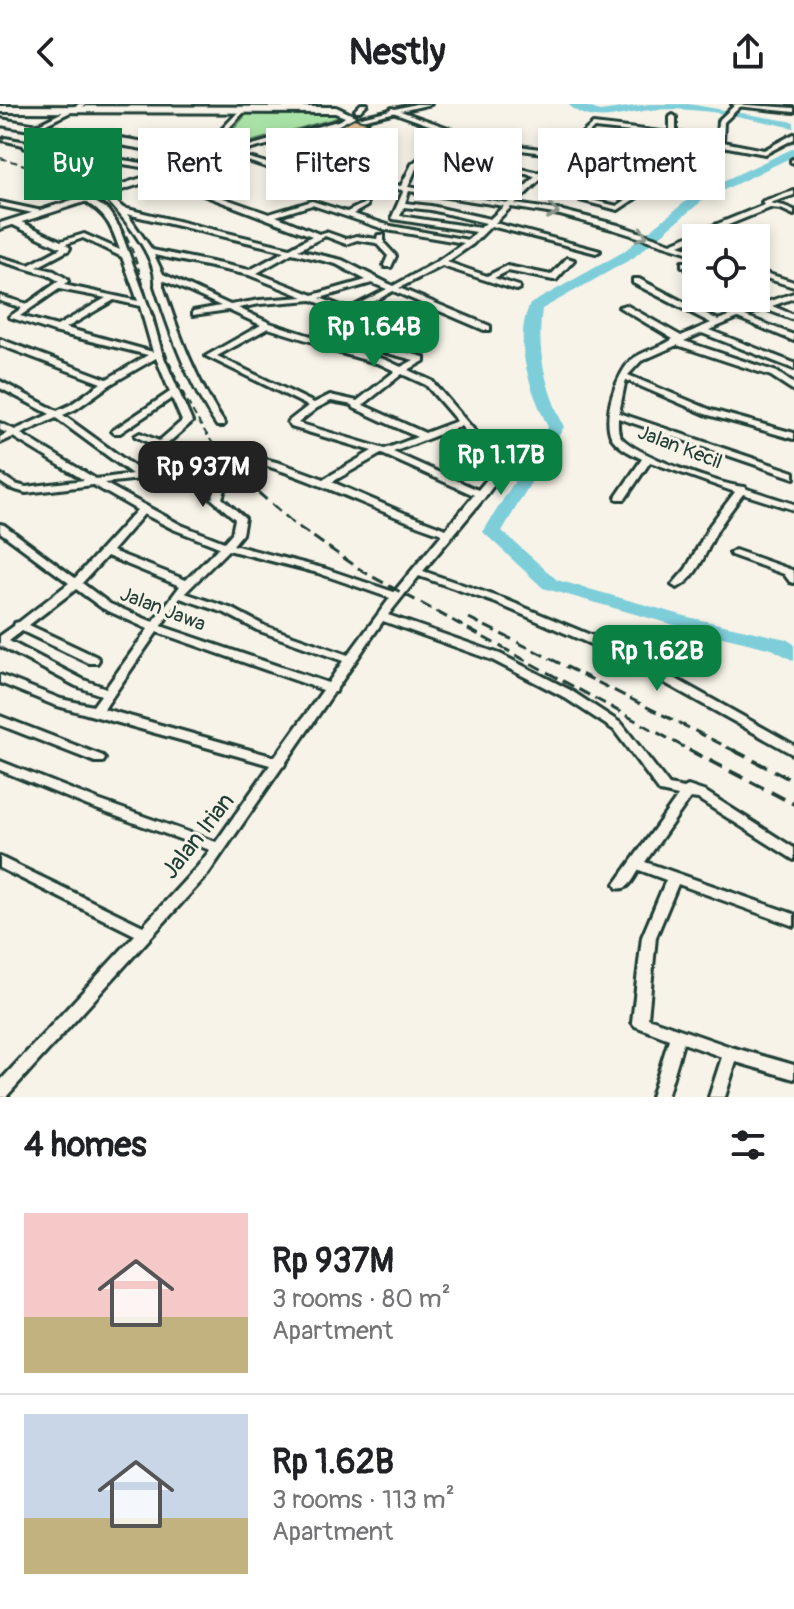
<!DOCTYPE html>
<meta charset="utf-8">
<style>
:root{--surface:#fff;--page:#f2f2f2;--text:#202124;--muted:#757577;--line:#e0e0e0;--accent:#0b8043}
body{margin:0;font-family:Pangolin,sans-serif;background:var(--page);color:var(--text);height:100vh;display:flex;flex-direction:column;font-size:30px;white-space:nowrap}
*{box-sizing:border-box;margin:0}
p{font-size:26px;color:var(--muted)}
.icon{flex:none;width:44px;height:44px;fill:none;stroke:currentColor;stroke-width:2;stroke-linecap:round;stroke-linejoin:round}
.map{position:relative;height:993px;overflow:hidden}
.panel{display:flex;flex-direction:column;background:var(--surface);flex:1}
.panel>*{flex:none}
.top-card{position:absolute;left:24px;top:24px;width:746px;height:72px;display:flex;gap:16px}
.fabs{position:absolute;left:682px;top:120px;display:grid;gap:16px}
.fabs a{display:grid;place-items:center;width:88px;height:88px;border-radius:0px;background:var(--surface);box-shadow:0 4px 12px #0003;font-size:40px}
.price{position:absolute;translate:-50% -68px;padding:0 18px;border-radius:16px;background:var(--accent);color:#fff;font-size:26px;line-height:52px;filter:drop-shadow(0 2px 4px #0008)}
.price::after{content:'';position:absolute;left:50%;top:48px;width:24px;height:18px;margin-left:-12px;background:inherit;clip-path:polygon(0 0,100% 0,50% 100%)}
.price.selected{background:#222;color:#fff}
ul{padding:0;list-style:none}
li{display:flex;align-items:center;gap:24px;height:200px;padding:0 24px}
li+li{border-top:2px solid var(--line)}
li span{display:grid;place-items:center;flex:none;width:224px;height:160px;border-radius:0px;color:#555}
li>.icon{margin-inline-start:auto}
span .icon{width:96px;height:96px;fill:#fffc;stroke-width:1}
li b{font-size:34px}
h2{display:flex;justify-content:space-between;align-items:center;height:96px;padding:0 24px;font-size:34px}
.chip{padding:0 28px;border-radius:0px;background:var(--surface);box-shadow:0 4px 12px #0003;font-size:28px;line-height:72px}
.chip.selected{background:var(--accent);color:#fff}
header{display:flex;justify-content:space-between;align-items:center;height:104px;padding:0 24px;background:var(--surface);font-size:36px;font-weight:700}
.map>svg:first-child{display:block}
.green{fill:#a9e2a6;stroke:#64906d;stroke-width:2}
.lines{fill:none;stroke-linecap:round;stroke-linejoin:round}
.river{fill:#7eceda;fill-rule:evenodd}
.minor-casing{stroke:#1f3d34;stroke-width:6}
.major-casing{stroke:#1f3d34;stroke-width:6}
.highway-casing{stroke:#1f3d34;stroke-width:6}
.minor{fill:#f7f3e8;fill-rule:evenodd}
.major{fill:#f7f3e8;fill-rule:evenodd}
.highway{fill:#f7f3e8;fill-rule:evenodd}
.rail-far2{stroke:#1f3d34;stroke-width:2;stroke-dasharray:7 4;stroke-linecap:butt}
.rail-far1{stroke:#1f3d34;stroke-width:3;stroke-dasharray:12 6;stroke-linecap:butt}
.rail{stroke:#1f3d34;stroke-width:4;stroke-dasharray:15 8;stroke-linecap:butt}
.wall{fill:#c6a381;stroke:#1f3d34;stroke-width:2}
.shaded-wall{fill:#a18569;stroke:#1f3d34;stroke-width:2}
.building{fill:#e6be96;stroke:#1f3d34;stroke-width:2}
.oneway{stroke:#8b988e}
.labels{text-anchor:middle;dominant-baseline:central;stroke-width:6;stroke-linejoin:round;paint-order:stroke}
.street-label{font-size:20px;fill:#1f3d34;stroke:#f7f3e8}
.near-street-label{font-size:24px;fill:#1f3d34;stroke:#f7f3e8}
</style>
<header><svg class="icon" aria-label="back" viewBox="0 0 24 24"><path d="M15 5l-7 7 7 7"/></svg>Nestly<svg class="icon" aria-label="share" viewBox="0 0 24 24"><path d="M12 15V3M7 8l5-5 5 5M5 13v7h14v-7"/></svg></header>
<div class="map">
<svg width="794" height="993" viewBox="0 0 794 993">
<rect width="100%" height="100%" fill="#f7f3e8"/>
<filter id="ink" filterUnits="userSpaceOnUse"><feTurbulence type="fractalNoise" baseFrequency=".0125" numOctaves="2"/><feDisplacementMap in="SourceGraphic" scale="16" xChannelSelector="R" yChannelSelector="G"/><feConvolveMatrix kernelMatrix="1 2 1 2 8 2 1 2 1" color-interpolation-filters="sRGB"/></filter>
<g filter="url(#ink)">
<path class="green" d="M248,8L336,9L337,14L232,43L219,42Z"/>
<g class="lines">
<g class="river">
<path d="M568,0H580L600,7L649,0H689L794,18V24C748,14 699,2 651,6C622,9 591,24 568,0Z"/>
<path d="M794,44V52L703,96L633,154L542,205C536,249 546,284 564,323L502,427L557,476L692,514L786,535L794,540V557L772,545L681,523L543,484L483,428L548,323C531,287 512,239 530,200L623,148L695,90Z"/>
</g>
<g class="minor-casing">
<g id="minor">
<path d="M79,0H87L42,22L37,21Z"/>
<path d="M361,0H367L360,7H356L355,6Z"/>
<path d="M736,0H743L724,18L723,38L764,46L794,30V35L765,50L722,42L721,46L700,58L580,37L569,48L671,66L705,67L708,69L705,71L672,70L618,106L580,96L583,94L617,102L630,93L541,75L515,100L563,107L618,121L671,139L764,101L762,98L763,97L794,87V91L770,99L784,102L794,106V111L781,105L770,104L679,141L696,147V151L612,125L560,111L511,103L495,119L600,147L596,149L491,122L473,140L447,158L487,172L507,162L551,171L567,154L574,156L556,176H553L508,167L494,174L519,182L520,184L516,186L442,162L399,184L490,222V226H484L393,187L352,210L327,228L424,253V257L408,266L432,277L503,360V368L485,393L423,467L504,495L619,543L794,641V651L611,549L496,499L419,472L388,511L500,550L570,586L622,620L669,681L684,684L688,682L706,688L794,744V756L698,695L690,694L645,758L794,810V822L678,780L656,833L648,914L731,943L794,961V975L736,958L725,993H709L722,953L683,939L667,993H651L669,935L635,922L632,918L642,833L666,776L639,766C633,775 629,787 617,784L615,780L678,692L660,688L614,626L562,592L492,556L383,517L337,584L336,588H334L286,658L284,662L282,663L208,770L6,993H0V977L135,831L0,764V753L143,822L198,762L210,746L88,702L0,666V657L98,696L216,738L270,661L54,601L0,579V571L61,595L93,602L101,591L76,582L0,542V532L14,522L15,519L19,518L69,479L0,428V420L4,421L75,474L137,406L93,381L26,389L9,384L0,378V370L15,380L26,383L84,376L13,333L0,339V333L7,329L0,326V319L15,326L50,310L0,284V277L57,307L70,301L101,279L0,241V235L107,275L148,251L54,228L9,213L22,204L0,197V192L27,200L59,177L48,171L0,157V153L29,161L61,144L11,120V116H17L61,137L84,130L120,146C110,118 107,112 82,95L81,93L36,74V72H40L82,90L83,92L86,93L107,105L119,123L152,212L162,249L192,318L166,341L198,356H203L228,378L222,394L245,414L242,430L233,441L326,465L394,488L442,430C377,408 317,376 251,357L249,355L254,352L283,360L324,375L372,347L291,323L288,318L290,316L308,302L206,252L261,221L228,206L193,211V207L221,202L163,176V182C179,231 196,277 225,320L223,322H217C188,279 171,231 155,182C158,152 120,109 100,89V87H104L123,104L290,144L312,132L153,72L158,71L269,110L312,97L347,108L365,99L367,100V102L353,110L391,122L468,136L476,128L393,115L392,113L403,88L402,86L272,65L226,50L229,48L273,61L401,82L412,60L448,31L446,27L390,7L389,6L392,4L451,25L454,31L453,33L562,48L574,36L541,30V28L578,33L593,20L670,29V13L673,11L676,13V29L717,34L718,17ZM594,24L716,37V44L699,54L584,34ZM449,36L558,51L539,69L475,54V56L534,72L535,73L508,99L408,83L417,62ZM566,51L665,69L634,90L544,71ZM409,87L504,102L490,115L431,102L405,99ZM312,101L387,126L464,139L438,157L393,182L342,156L298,146L325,132L346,140L357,136L376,139L388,152L384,161L385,163H391L396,152L384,139V131H378L377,135L356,132L346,135L326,128L319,130L276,112ZM404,103L431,106L486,119L480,124L400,112ZM127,110L285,147L250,166L152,146ZM83,134L122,153L138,197L64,181L68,177L67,175L54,167L37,163L69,146L70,144L66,140ZM292,149L336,160L366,176L313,191L257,169ZM154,151L249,171L304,193L260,196L230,201L163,170ZM372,179L387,185L349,205L320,194ZM59,185L106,194L57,222L20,212ZM114,196L140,202L153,248L66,224ZM312,196L343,209L311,232L270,219L238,204L260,200ZM268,224L313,238L316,242L380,260L395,267L357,297L330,291L314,299L217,252ZM322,232L414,256L401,263L386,256L322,238L319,234ZM156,254L170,288L112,327L114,329H120L172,294L182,317L159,337L140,329L135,332L188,358L143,369L63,311L76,305L111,280ZM402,270L426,281L457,317L425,329L363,301ZM331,297L353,301L354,304L417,333L385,345L298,319L317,304ZM56,314L132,370L96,375L21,330ZM461,322L493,360V368L478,386L393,348ZM381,350H382L474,391L446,425L404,409L332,378ZM198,361L218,379L212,395L235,415L232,429L224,438L181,421L104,379L141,375ZM144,410L173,425L219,443L186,476L112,447ZM228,446L318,469L390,494L348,551L265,522L233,505L185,489ZM107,452L180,482L153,518L110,500L82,479ZM76,485L102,504L148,525L106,584L84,576L9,537L22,527L89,559H97L99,556L97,553L29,521ZM180,494L225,509L257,526L343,557L328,579L161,522ZM157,528L323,586L275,653L104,605Z"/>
<path d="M242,4L247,5L207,47H203V45Z"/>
<path d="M52,24L54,25V27L31,41L166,63L169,65L166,67L25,44L23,41L2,36L5,34L27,38Z"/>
<path d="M793,55L794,59L791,58V56Z"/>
<path d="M0,98L42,107L46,109L42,111L0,102Z"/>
<path d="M682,158H688L696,165V171L682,162Z"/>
<path d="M756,166L794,178V183L756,171Z"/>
<path d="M633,175H639L718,216L753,203L736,194H747L761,200L794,189V194L772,202L794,211V216L765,205L745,212L794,231V237L738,214L709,226L794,259V265L702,229L684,237L777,268L794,280V287L771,272L677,241L641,257L628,271L711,306L794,329V335L705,310L626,276L625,279L619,309L794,368V374L618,314C618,321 617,328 621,333C635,351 723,382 745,383L747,385L794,400V406L743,390C735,401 727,411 720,422C707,442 700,473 677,484L672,481L686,465L710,421L735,388L650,358L625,395H617L616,393L642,355C632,350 619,344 612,334C601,315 617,266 634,254C646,246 662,243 673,235L619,203L626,201L681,232L711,219L633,179Z"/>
<path d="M735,446L792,466L794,469V479L790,478L784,470L731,451L730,449Z"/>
<path d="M0,612L103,652L105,655L103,658H95L0,621Z"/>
</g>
</g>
<g class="major-casing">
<g id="major">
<path d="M416,0H431L344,20L340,18Z"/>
<path d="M732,0L794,4V8L736,2Z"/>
</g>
</g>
<g class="highway-casing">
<path id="highway" d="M0,2L336,3L355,12L347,20L244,47L0,125V119L176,63L177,59L185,52L0,21V15L177,43L195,49V53L189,59L341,16L345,13L335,9L0,8Z"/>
</g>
<use href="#minor" class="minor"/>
<use href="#major" class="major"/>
<use href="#highway" class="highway"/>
<path class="rail-far2" d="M0,54C36,64 78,75 105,102C134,131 141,177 153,214C174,276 199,332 246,378"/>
<g class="rail-far1">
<path d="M244,376L293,419L364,468L693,648"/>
<path d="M469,514L737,648"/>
</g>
<g class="rail">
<path d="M689,646L794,700"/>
<path d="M733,646L794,677"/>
</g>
</g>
<path class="wall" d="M333,25L369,30L348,41L334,37Z"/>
<path class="shaded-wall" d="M369,18V30L348,41V28Z"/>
<path class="building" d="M354,14L369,18L348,28L333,25Z"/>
<defs><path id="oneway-chevron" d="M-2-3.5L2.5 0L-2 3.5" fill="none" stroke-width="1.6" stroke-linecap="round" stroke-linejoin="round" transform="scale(2)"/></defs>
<g class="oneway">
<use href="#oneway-chevron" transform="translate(553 108) rotate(11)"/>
<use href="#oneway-chevron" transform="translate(642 131) rotate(18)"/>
</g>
</g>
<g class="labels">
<g class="street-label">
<text transform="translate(680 343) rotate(21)">Jalan Kecil</text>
<text transform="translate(163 505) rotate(21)">Jalan Jawa</text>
</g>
<g class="near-street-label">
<text transform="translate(198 732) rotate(-52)">Jalan Irian</text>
</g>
</g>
</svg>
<div class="fabs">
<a><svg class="icon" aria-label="locate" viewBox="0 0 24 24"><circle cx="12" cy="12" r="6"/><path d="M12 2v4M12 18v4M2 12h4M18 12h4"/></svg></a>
</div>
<b class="price" style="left:374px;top:265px">Rp 1.64B</b>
<b class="price" style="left:501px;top:393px">Rp 1.17B</b>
<b class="price selected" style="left:203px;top:405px">Rp 937M</b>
<b class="price" style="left:657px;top:589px">Rp 1.62B</b>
<div class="top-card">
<a class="chip selected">Buy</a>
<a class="chip">Rent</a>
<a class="chip">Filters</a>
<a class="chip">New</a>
<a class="chip">Apartment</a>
</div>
</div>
<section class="panel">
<h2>4 homes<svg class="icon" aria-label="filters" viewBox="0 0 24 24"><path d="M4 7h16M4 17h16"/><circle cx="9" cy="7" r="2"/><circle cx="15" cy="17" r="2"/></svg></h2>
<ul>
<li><span style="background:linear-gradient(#f6c9c9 65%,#c2b280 0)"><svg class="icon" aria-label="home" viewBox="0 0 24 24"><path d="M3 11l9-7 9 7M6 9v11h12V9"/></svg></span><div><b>Rp 937M</b><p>3 rooms · 80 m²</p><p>Apartment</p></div></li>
<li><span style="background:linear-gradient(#c9d6e8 65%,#c2b280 0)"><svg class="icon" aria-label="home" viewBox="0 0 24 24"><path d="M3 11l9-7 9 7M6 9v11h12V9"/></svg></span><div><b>Rp 1.62B</b><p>3 rooms · 113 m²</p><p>Apartment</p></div></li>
</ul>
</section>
